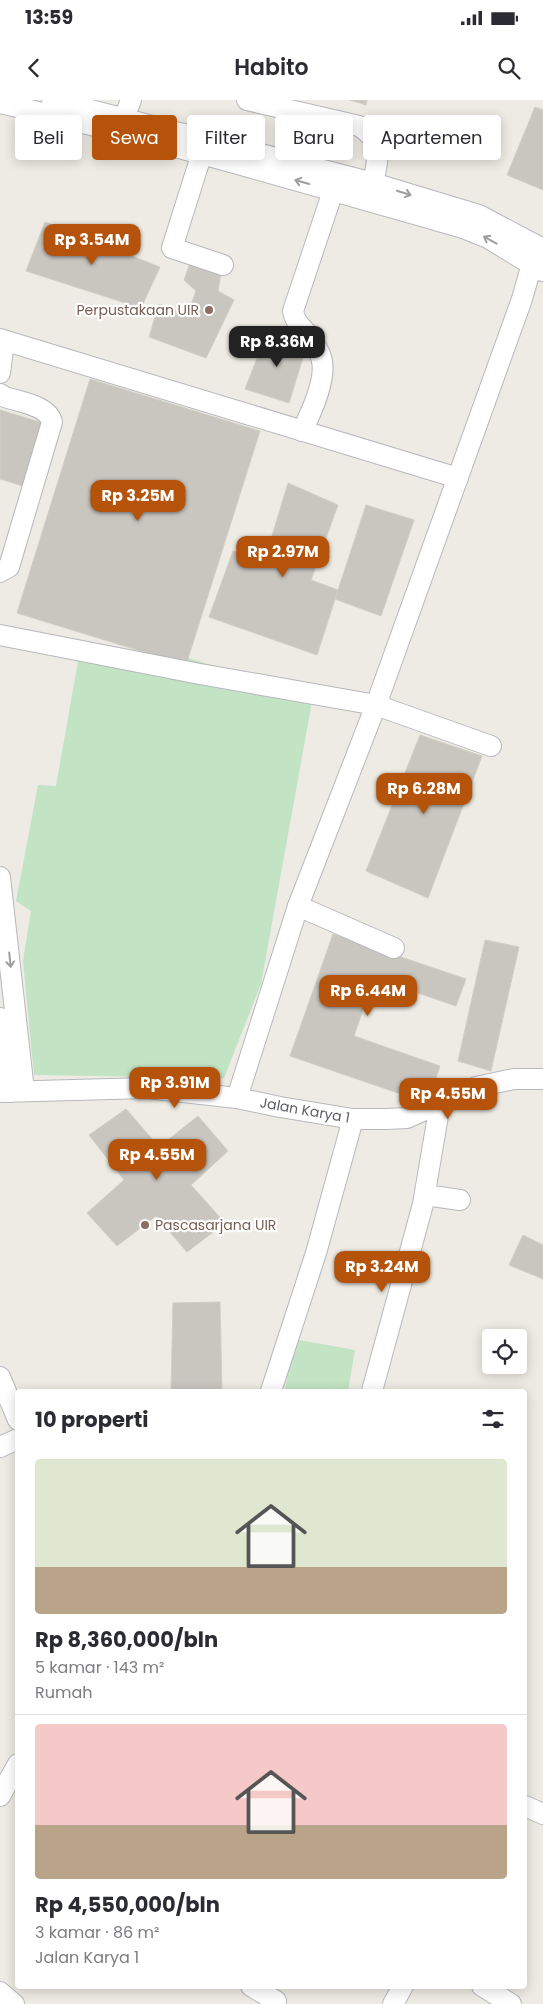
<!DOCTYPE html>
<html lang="id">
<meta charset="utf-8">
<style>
:root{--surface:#fff;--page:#f7f7f7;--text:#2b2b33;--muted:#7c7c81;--line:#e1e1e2;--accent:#b45309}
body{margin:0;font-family:Poppins,sans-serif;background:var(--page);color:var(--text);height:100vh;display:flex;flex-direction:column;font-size:19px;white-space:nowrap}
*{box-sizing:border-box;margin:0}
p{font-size:16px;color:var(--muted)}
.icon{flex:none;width:28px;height:28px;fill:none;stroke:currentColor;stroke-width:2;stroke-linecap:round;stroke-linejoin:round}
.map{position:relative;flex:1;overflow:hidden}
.sheet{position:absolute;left:15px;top:1289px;width:512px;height:600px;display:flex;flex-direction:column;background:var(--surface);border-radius:5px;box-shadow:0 2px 12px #0003}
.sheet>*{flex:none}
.top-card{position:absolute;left:15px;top:15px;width:514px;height:45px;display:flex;gap:10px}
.controls{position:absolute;left:482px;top:1229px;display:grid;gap:10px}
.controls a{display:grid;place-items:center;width:45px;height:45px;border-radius:5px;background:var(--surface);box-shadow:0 2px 12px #0003;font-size:25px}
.price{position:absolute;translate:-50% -42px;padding:0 11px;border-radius:10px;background:var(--accent);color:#fff;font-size:16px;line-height:32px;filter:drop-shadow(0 1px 2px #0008)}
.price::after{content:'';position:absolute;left:50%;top:30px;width:15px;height:11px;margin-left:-8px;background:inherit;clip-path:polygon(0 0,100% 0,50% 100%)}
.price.on{background:#222;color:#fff}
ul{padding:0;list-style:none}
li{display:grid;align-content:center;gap:10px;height:265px;padding:0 20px}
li+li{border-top:1px solid var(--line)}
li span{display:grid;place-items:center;height:155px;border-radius:5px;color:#555}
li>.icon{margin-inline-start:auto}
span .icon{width:90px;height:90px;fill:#fffc;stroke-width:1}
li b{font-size:21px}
h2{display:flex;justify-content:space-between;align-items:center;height:60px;padding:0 20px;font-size:21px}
.tag{padding:0 18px;border-radius:5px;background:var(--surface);box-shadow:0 2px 12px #0003;font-size:18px;line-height:45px}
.tag.on{background:var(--accent);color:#fff}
.status{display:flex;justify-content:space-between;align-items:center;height:35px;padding:0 25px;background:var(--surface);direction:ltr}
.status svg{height:14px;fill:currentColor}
header{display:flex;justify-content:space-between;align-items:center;height:65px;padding:0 20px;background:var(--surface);font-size:22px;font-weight:600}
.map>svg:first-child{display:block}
.green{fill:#c2e3c4}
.building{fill:#c9c6c0;stroke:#d1cec2}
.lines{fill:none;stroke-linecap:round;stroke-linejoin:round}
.minor-casing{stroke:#b6b8bd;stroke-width:22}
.minor{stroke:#fff;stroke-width:20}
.oneway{stroke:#9d9ea1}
.education-dot{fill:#8d6e63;stroke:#fff;stroke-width:2}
.labels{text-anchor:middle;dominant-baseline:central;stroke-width:4.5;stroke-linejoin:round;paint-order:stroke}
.education-label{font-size:14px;fill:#785e54;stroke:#fff;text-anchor:end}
.street-label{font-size:14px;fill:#5c5e63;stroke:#fff}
</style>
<div class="status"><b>13:59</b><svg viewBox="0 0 49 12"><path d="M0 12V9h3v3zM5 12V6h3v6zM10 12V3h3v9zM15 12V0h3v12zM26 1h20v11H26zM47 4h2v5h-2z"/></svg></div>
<header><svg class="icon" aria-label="back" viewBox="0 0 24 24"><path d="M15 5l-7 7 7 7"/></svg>Habito<svg class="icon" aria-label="search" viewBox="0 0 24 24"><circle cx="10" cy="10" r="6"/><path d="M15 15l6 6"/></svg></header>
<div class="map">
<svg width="543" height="1904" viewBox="0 0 543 1904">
<rect width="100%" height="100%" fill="#edebe3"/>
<g class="green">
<path d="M80,550L185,557L313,596L261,884L224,978L34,975L23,861L31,811L16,801L38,685L56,686Z"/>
<path d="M294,1239L355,1250L348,1291H285Z"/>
</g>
<g class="building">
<path d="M350,0H367L366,5Z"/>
<path d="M535,7L543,10V90L507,75Z"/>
<path d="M45,122L160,167L141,208L26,171Z"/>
<path d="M190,163L221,172L218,191L234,200L206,258L149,237L159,204L187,215L196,191L184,180Z"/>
<path d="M267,233L307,245L289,303L245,289Z"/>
<path d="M90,279L260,331L186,565L17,513Z"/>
<path d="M0,310L43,323L23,386L0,379Z"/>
<path d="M288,383L338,405L311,480L338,490L317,555L209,517L233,451L265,459Z"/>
<path d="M366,405L414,420L381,516L335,499Z"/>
<path d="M420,635L482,656L428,798L366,771Z"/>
<path d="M333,834L466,879L456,906L374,878L354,936L440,966L427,1003L290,956Z"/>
<path d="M485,840L519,847L491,971L458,961Z"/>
<path d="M126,1009L159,1047L198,1016L228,1051L191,1085L225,1123L187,1152L156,1116L117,1146L87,1113L124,1080L89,1035Z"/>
<path d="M523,1135L543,1145V1179L509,1165Z"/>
<path d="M220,1202L222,1291H171L173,1203Z"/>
</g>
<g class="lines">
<g class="minor-casing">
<g id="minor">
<path d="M52,0L373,83L479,115L543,149"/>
<path d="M247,0L359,26C384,41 378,59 373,83"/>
<path d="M0,3C156,39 309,84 463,128L488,138L542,171"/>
<path d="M124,18L131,0"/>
<path d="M202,53L172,148L223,165"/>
<path d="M0,239L458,378"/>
<path d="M0,273L4,241"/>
<path d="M0,294L5,297C19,302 48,305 52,322L9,467L0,472"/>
<path d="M302,331C311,313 328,277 321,257C319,250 313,242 309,236C302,227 295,223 293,211L333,91"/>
<path d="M0,535L200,574L376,605L491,646"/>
<path d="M0,777L24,991"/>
<path d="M298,806L394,848"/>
<path d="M0,918L10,992"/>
<path d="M0,992L147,988L237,998L280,1007L353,1019H386L407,1018L476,987L514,979H543"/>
<path d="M237,998L298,806L376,605L522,199L537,146"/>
<path d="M425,1095L460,1100"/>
<path d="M0,1277L18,1320"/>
<path d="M271,1291L316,1153L353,1019"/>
<path d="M372,1291L423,1104L440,1004"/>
<path d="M0,1347L18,1339"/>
<path d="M0,1696L18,1664"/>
<path d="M525,1706L543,1714"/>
<path d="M251,1886L276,1901"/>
<path d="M482,1886L511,1904"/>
<path d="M0,1892L14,1904"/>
<path d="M393,1904L403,1886"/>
</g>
</g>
<use href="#minor" class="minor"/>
</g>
<defs><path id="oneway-shaft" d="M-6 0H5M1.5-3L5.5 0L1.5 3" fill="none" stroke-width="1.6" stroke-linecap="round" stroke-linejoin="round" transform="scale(1.25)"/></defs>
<g class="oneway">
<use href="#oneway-shaft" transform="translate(302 82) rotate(-164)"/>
<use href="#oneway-shaft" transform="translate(404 93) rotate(17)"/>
<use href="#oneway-shaft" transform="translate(490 140) rotate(-151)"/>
<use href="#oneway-shaft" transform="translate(10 860) rotate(84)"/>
</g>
<g class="education-dot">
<circle cx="209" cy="210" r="5"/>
<circle cx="145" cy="1125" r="5"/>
</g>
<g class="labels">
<g class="education-label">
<text x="199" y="210">Perpustakaan UIR</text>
<text x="155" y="1125" text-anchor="start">Pascasarjana UIR</text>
</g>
<g class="street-label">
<text transform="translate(305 1010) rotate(10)">Jalan Karya 1</text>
</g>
</g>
</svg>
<div class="controls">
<a><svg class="icon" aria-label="locate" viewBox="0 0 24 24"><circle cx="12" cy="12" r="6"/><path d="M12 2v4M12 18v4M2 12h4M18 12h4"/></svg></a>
</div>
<b class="price" style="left:92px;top:166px">Rp 3.54M</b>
<b class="price on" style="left:277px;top:268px">Rp 8.36M</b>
<b class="price" style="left:138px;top:422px">Rp 3.25M</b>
<b class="price" style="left:283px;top:478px">Rp 2.97M</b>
<b class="price" style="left:424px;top:715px">Rp 6.28M</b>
<b class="price" style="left:368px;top:917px">Rp 6.44M</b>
<b class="price" style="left:175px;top:1009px">Rp 3.91M</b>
<b class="price" style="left:448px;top:1020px">Rp 4.55M</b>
<b class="price" style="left:157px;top:1081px">Rp 4.55M</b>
<b class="price" style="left:382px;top:1193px">Rp 3.24M</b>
<div class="top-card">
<a class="tag">Beli</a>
<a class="tag on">Sewa</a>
<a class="tag">Filter</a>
<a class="tag">Baru</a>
<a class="tag">Apartemen</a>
</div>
<section class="sheet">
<h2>10 properti<svg class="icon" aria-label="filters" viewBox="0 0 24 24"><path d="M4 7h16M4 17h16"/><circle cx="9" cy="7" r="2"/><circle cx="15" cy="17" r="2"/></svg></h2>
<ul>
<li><span style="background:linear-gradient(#dfe7d0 70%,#b9a48a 0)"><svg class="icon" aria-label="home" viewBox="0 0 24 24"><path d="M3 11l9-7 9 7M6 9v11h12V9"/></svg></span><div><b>Rp 8,360,000/bln</b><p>5 kamar · 143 m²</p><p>Rumah</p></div></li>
<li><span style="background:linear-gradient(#f6c9c9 65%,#b9a48a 0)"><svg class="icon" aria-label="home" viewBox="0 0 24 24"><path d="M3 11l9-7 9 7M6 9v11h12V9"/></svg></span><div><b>Rp 4,550,000/bln</b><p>3 kamar · 86 m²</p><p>Jalan Karya 1</p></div></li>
</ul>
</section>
</div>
